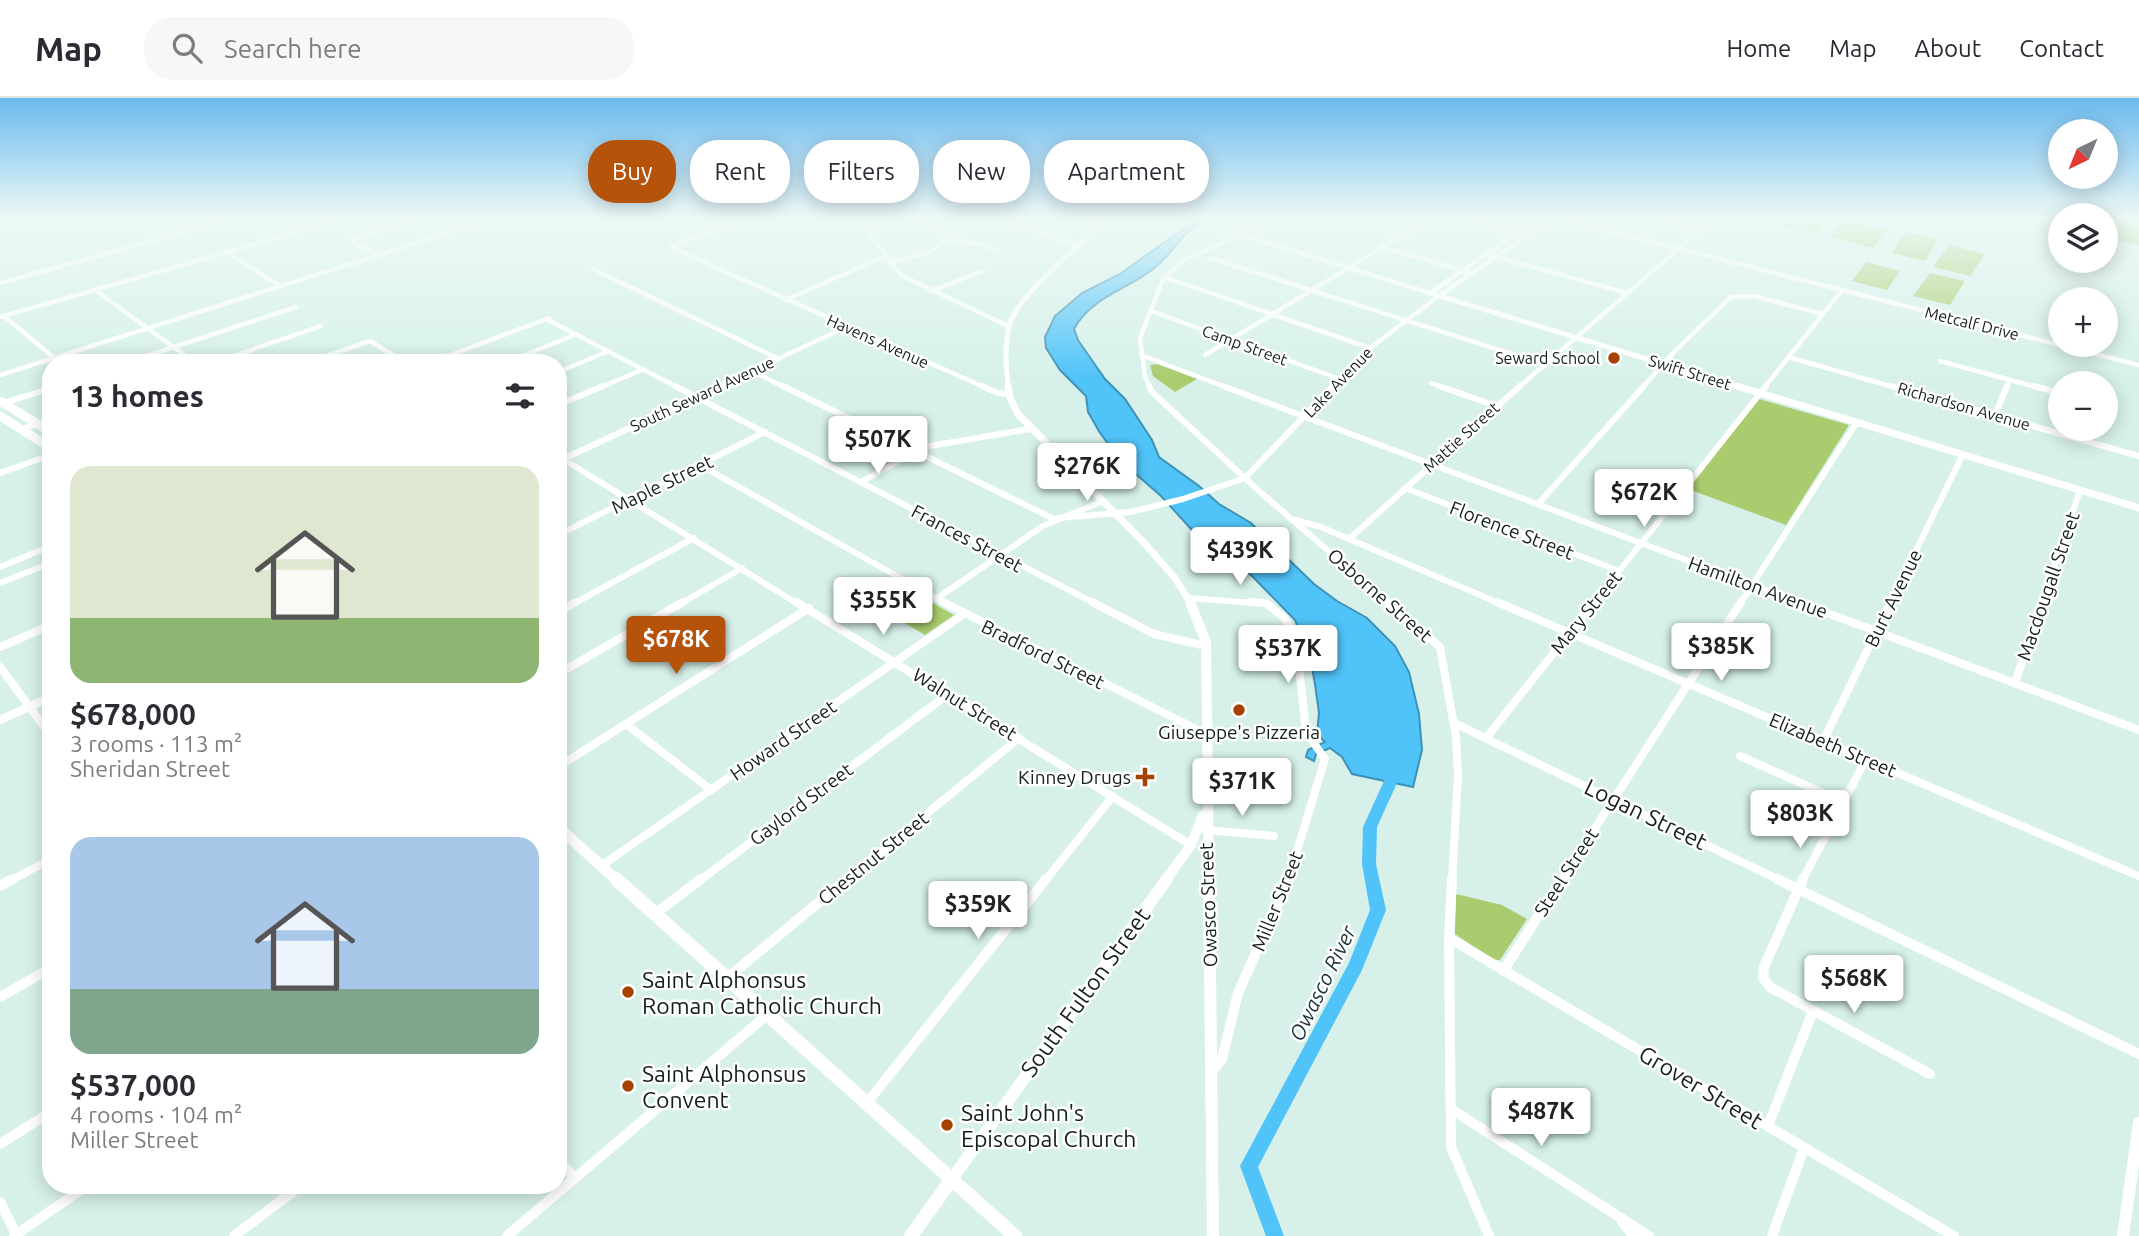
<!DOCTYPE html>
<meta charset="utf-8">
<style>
:root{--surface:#fff;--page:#f7f7f7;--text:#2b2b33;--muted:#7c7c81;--line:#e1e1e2;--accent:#b45309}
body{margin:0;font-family:Ubuntu,sans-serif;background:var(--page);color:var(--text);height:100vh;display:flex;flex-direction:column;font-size:26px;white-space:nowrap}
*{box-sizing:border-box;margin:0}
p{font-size:23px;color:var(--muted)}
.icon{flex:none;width:38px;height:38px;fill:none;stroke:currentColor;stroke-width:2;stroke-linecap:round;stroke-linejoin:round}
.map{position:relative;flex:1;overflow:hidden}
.details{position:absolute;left:42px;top:256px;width:525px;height:840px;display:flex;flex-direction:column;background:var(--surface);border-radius:28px;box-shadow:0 4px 18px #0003}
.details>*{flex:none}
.hud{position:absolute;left:588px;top:42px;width:665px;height:63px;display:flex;gap:14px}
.needle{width:46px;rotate:223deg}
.buttons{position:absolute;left:2048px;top:21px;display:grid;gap:14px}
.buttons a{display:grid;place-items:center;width:70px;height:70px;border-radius:50%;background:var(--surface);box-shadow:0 4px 18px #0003;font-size:35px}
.price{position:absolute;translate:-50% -60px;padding:0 16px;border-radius:7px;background:#fff;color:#222;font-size:23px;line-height:46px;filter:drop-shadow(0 2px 4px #0008)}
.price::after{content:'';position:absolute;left:50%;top:42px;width:21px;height:16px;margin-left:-10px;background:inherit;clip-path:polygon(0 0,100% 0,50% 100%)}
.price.selected{background:var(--accent);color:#fff}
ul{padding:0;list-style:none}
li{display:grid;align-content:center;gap:14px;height:371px;padding:0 28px}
li span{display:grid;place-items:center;height:217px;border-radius:21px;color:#555}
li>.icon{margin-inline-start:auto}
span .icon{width:126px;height:126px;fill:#fffc;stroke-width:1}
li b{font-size:30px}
h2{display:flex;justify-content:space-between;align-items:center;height:84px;padding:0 28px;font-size:30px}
.chip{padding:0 24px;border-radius:28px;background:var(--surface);box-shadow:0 4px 18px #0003;font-size:24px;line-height:63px}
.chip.selected{background:var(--accent);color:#fff}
header{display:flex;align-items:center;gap:42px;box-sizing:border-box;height:98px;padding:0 35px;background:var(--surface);border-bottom:2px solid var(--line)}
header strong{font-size:33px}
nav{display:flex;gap:38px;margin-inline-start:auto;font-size:24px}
.search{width:490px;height:63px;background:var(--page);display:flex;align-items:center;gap:18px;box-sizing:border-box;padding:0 24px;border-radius:28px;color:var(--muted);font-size:26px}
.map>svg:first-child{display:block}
.green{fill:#aacc6e}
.water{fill:#50c3f8;stroke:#3e92b6;stroke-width:2}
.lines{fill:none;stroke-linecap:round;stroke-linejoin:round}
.river{fill:#50c3f8;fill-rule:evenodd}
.minor-far3{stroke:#fff;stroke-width:4.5}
.minor-far2{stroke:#fff;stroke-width:6}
.minor-far1{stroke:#fff;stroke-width:8}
.minor{stroke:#fff;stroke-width:10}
.major-far3{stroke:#fff;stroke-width:5}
.major-far2{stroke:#fff;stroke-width:7}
.major-far1{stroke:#fff;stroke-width:10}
.major{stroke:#fff;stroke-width:12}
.highway-far2{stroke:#fff;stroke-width:9}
.highway-far1{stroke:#fff;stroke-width:11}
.highway{stroke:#fff;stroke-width:14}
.poi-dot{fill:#a44300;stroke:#fff;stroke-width:2.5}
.labels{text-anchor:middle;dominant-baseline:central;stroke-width:5;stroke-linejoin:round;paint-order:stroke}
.far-street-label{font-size:16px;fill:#151f1c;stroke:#fff}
.far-poi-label{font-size:16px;fill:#151f1c;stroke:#fff;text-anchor:end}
.street-label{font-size:19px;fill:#151f1c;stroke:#fff}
.poi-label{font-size:19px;fill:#151f1c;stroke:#fff}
.water-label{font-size:21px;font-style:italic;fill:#1a2e38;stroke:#fff}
.near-street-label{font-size:23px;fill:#151f1c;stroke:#fff}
.near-poi-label{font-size:23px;fill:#151f1c;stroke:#fff;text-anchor:start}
</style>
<header>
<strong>Map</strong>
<div class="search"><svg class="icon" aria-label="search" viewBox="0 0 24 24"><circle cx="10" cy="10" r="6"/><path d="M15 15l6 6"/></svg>Search here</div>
<nav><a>Home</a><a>Map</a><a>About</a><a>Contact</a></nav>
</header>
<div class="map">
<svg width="2139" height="1138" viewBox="0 0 2139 1138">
<rect width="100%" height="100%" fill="#d7f1ea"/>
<g class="green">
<path d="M1784,121H1830L1816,136L1778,127Z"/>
<path d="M1845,121L1888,131L1873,150L1830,139Z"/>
<path d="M2105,121L2139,127V147L2105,140Z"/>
<path d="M1906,134L1939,141L1925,163L1892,155Z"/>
<path d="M1949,147L1985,156L1970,178L1933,169Z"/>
<path d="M1866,164L1900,173L1887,192L1852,183Z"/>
<path d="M1930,175L1965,183L1950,207L1913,198Z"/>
<path d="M1157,266L1197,281L1175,294L1153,278L1150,267Z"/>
<path d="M1759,301L1849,327L1786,427L1688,391Z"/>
<path d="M920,498L954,517L925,537L891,517Z"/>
<path d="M1456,796L1502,807L1527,821L1500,862H1494L1455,836Z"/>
</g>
<path class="water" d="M1197,121H1208C1186,129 1176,150 1160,165C1134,190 1092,197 1074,231L1078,242L1105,281L1125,301L1152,342L1159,359L1199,388L1219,406L1251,425L1314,486L1337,503L1367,520L1395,548L1409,574L1419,616L1422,652L1413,689L1352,676L1342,659L1330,650L1316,656L1314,663L1306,659L1308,652L1325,644L1317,636L1319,615L1315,586L1310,559L1295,522L1252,478L1191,431L1161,398L1122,364L1100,335L1088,314L1086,298L1060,272L1046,250L1045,239L1055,218L1082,195L1120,176Z"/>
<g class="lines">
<path class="river" d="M1389,664L1394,666L1398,683L1377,729L1376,766L1386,812L1362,872L1258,1069L1284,1138H1266L1240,1068L1349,865L1370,812L1362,766L1363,729L1384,683L1382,669L1384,666Z"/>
<g class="minor-far3">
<path d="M301,121L315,129"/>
<path d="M440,121L461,130"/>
<path d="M745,121L670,149L986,290"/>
<path d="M858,121L901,177L1008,228"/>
<path d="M997,121L1079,148"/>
<path d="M1086,121L1102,126"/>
<path d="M1462,121L1515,135"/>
<path d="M1561,121L2139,267"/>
<path d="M1653,121L1700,132"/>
<path d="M1242,137L1430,195"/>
<path d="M948,142L979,146L999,153"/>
<path d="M1382,149L1471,175"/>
<path d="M226,154L280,188"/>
<path d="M1486,156L1627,195"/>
<path d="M378,157L351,143L419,121"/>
<path d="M1210,160L1544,266"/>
<path d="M890,164L930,154L949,141L948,136L912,121"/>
<path d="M593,171L779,261"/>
<path d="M1164,179L1370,250"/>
<path d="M0,185L232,121"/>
<path d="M95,192L194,264"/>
<path d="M931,193L983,173"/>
<path d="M785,202L886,158"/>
<path d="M1151,213L1340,281"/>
<path d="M4,218L53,259"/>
<path d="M0,219L343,121"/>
<path d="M546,221L679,290"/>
<path d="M1141,257L1228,290"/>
<path d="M1205,257L1429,121"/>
<path d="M1788,259L1897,290"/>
<path d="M1940,263L2040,290"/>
<path d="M128,264L296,209"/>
<path d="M216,264L321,228"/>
<path d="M309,264L370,243L404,264"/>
<path d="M432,264L549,220"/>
<path d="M507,264L577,236"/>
<path d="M752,273L786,290"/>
<path d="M558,274L609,253"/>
<path d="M0,277L492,121"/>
<path d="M1431,285L1444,290"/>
<path d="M599,290L644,271"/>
<path d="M716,290L846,229"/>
<path d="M1150,290L1145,278L1140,240L1163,181L1184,162L1272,121"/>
<path d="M1332,290L1370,250L1439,198"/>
<path d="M1518,290L1713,121"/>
<path d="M1642,290L1675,253L1731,199L1753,198L1823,216"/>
<path d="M1764,290L1842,192"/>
<path d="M2007,290L2010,282"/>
</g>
<g class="minor-far2">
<path d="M675,288L1096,506"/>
<path d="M783,288L1054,421"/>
<path d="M982,288L998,295L1009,296"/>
<path d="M1149,288L1152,294L1259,393L1390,506"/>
<path d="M1223,288L1803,506"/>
<path d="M1439,288L1496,308"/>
<path d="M1891,288L2139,358"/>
<path d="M2034,288L2060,295"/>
<path d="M1,306L51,290"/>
<path d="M558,307L603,288"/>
<path d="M1995,317L2007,288"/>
<path d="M22,331L51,321"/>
<path d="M558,358L798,506"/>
<path d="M561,362L720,288"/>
<path d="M700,367L946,506"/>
<path d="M0,375L51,357"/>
<path d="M861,384L924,349L1030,331"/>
<path d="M1405,390L1619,473"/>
<path d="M1538,406L1644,288"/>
<path d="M1058,420L1131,414L1183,401L1245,380L1333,288"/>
<path d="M1295,422L1321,429L1501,506"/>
<path d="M558,437L765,334"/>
<path d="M1349,441L1520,288"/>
<path d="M0,469L51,448"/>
<path d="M0,485L51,465"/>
<path d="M1188,500L1267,506"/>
<path d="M936,501L1043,428L1103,403"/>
<path d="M573,506L694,440"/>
<path d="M680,506L742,470"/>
<path d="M1593,506L1766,288"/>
<path d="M1740,506L1857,324"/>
<path d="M1890,506L1963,356"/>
<path d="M2042,506L2080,392"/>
</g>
<g class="minor-far1">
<path d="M796,504L1191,747"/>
<path d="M943,504L1206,636"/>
<path d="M1092,504L1154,536L1206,548"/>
<path d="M1250,504L1266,505L1284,520L1296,540L1306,634L1325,661L1288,783"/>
<path d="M1388,504L1440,549L1456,639L1458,676L1452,783"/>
<path d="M1497,504L2139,778"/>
<path d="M1798,504L2139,632"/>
<path d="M558,514L576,504"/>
<path d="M0,549L51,527"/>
<path d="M0,569L51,638"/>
<path d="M558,576L683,504"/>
<path d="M2015,585L2042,504"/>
<path d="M0,622L51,599"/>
<path d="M1454,625L1781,783"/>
<path d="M626,626L711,692"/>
<path d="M1487,639L1594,504"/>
<path d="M1823,643L1891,504"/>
<path d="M1740,658L1843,704"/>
<path d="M558,669L809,510"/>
<path d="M1206,732L1274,738"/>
<path d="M601,768L964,516"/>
<path d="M10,783L51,761"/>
<path d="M699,783L948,596"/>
<path d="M845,783L1019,640"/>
<path d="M1045,783L1113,698"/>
<path d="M1561,783L1741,504"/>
<path d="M1802,783L1866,661"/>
</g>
<g class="minor">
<path d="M1452,781L1449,840L1451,1049L1489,1138"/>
<path d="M1777,781L2139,956"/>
<path d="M1803,781L1764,869L1763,880L1770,889L1930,976"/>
<path d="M0,788L13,781"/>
<path d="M655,816L701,781"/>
<path d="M1449,840L1954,1138"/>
<path d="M1503,873L1562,781"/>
<path d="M726,881L847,781"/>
<path d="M0,899L51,870"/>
<path d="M1212,973L1222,961L1238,895L1289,781"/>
<path d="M866,1006L1046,781"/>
<path d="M1451,1011L1649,1138"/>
<path d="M1768,1028L1813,913"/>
<path d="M0,1046L51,1014"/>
<path d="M558,1062L575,1080"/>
<path d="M0,1104L17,1138"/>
<path d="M1622,1124L1634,1138"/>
<path d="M14,1138L88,1087"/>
<path d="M234,1138L302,1087"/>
<path d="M507,1138L767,917"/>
<path d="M1772,1138L1804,1050"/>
</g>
<g class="major-far3">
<path d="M1430,195L1742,290"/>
<path d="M1430,195L1537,121"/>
<path d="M1439,198L1550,121"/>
<path d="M1009,290C1005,267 1004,247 1010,225C1019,196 1083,144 1107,121"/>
</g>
<g class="major-far2">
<path d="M1008,288L1010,300L1018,316L1146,447L1175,480L1191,506"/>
<path d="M1737,288L2139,410"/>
</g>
<g class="major-far1">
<path d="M1190,504L1206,544L1209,783"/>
<path d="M1165,783L1191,747L1203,717"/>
</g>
<g class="major">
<path d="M1209,781L1213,1138"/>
<path d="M952,1081L1167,781"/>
<path d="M2123,1138L2139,1025"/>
</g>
<g class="highway-far2">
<path d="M0,303L51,334"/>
<path d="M0,318L51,350"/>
</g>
<path class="highway-far1" d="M558,729L618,783"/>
<g class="highway">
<path d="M616,781L1015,1138"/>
<path d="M911,1138L952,1081"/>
</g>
</g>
<linearGradient id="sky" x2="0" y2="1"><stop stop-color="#6bbaee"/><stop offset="0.43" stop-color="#edf9f6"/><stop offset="1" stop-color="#edf9f6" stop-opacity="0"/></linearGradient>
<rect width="2139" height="280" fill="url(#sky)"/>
<g class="poi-dot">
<circle cx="1614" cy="260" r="7"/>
<circle cx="1239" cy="612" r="7"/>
<path d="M1141.5 668.5h7v7h7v7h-7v7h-7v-7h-7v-7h7z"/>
<circle cx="628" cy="894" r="7"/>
<circle cx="628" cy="988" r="7"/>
<circle cx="947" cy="1027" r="7"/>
</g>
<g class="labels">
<g class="far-street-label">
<text transform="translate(1972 225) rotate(14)">Metcalf Drive</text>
<text transform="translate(878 243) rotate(24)">Havens Avenue</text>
<text transform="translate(1245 247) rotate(20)">Camp Street</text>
<text transform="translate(1690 274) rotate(17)">Swift Street</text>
<text transform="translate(1338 284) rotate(-46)">Lake Avenue</text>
<text transform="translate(702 296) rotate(-25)">South Seward Avenue</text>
<text transform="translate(1964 308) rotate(16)">Richardson Avenue</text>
<text transform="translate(1461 339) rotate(-42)">Mattie Street</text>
</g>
<g class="far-poi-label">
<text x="1600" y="260">Seward School</text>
</g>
<g class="street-label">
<text transform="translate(662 386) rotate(-26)">Maple Street</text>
<text transform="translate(1512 432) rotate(21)">Florence Street</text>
<text transform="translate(967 440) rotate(28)">Frances Street</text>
<text transform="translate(2048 488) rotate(-71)">Macdougall Street</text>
<text transform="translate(1758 489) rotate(20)">Hamilton Avenue</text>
<text transform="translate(1380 497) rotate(41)">Osborne Street</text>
<text transform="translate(1893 500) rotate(-64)">Burt Avenue</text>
<text transform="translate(1586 514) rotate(-51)">Mary Street</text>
<text transform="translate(1043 556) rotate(26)">Bradford Street</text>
<text transform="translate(965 606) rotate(32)">Walnut Street</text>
<text transform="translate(783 642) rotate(-35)">Howard Street</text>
<text transform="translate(1833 647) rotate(23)">Elizabeth Street</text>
<text transform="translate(801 706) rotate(-37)">Gaylord Street</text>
<text transform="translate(873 760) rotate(-39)">Chestnut Street</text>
<text transform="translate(1566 774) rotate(-57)">Steel Street</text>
<text transform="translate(1277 803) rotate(-68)">Miller Street</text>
<text transform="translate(1208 807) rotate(-92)">Owasco Street</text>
</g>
<g class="poi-label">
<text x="1239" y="634">Giuseppe's Pizzeria</text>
<text x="1131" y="679" text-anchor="end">Kinney Drugs</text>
</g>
<g class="water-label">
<text transform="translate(1322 885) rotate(-64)">Owasco River</text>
</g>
<g class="near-street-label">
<text transform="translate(1646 716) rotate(26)">Logan Street</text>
<text transform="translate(1085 894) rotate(-54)">South Fulton Street</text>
<text transform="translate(1701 989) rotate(31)">Grover Street</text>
</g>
<g class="near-poi-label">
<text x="642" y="881">Saint Alphonsus<tspan x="642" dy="26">Roman Catholic Church</tspan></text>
<text x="642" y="975">Saint Alphonsus<tspan x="642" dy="26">Convent</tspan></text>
<text x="961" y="1014">Saint John's<tspan x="961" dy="26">Episcopal Church</tspan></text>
</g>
</g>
</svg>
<div class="buttons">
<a><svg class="needle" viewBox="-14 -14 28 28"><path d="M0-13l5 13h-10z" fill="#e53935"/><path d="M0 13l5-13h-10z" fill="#7c7c81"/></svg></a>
<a><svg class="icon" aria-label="layers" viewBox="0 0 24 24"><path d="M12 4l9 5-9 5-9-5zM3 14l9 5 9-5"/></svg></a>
<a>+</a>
<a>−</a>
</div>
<b class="price" style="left:878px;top:378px">$507K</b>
<b class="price" style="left:1087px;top:405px">$276K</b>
<b class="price" style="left:1644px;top:431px">$672K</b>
<b class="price" style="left:1240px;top:489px">$439K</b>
<b class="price" style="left:883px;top:539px">$355K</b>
<b class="price selected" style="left:676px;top:578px">$678K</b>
<b class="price" style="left:1721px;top:585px">$385K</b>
<b class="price" style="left:1288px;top:587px">$537K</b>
<b class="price" style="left:1242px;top:720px">$371K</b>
<b class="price" style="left:1800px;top:752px">$803K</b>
<b class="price" style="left:978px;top:843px">$359K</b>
<b class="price" style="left:1854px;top:917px">$568K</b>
<b class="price" style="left:1541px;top:1050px">$487K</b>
<div class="hud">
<a class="chip selected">Buy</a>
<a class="chip">Rent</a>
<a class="chip">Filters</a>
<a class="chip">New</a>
<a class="chip">Apartment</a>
</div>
<section class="details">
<h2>13 homes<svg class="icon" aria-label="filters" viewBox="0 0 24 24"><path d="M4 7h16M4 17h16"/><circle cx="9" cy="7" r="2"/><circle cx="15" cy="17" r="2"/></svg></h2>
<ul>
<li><span style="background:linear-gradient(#dfe7d0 70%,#8fb573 0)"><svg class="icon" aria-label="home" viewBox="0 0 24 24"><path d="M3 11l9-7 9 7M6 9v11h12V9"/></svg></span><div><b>$678,000</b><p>3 rooms · 113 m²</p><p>Sheridan Street</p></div></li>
<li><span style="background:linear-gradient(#a9c7e8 70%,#7fa58c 0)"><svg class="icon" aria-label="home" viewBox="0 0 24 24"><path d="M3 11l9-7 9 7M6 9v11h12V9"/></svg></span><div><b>$537,000</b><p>4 rooms · 104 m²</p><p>Miller Street</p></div></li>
</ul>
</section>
</div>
